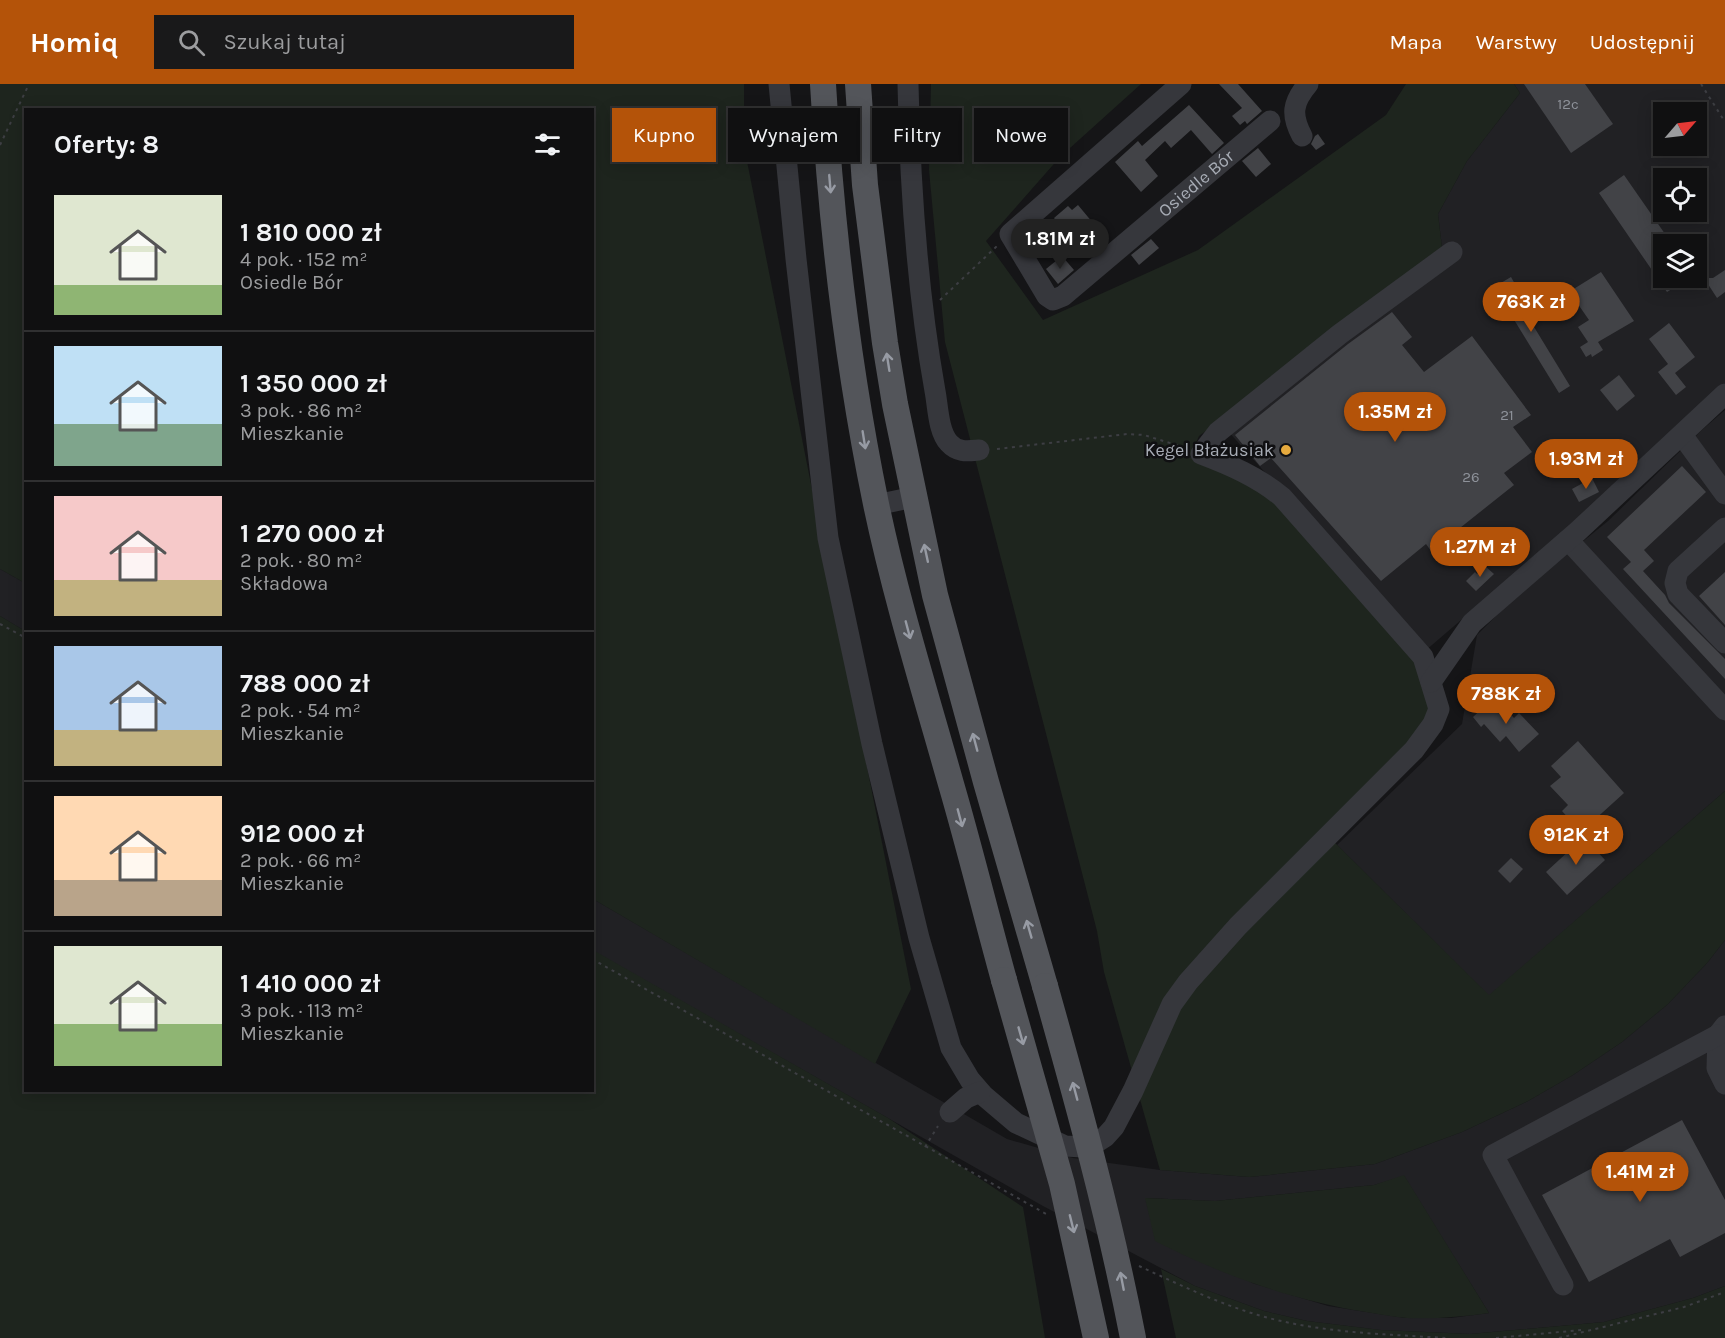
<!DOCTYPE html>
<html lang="pl">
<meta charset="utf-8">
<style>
:root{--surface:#101011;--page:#19191a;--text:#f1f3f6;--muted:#9c9d9f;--line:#303031;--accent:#b45309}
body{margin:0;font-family:Karla,sans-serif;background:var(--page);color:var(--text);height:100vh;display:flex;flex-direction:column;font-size:22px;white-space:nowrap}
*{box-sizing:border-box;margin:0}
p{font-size:20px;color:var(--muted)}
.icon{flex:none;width:33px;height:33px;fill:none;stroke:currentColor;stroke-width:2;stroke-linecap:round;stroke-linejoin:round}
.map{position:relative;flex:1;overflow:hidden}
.details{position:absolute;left:24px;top:24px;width:570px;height:984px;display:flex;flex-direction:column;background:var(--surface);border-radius:0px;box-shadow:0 3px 15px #0003,0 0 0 2px var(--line)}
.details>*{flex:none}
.guide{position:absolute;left:612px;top:24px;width:570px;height:54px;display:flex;gap:12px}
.needle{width:39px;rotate:62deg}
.tools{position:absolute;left:1653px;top:18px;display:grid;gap:12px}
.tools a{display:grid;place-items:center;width:54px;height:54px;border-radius:0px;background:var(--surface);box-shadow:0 3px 15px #0003,0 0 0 2px var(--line);font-size:30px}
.price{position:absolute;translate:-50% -51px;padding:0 14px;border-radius:21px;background:var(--accent);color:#fff;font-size:20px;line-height:39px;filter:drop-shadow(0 2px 3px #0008)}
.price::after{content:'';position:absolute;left:50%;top:36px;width:18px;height:14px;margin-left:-9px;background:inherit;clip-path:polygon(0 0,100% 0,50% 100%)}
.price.selected{background:#222;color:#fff}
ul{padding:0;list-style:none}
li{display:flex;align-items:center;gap:18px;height:150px;padding:0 30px}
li+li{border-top:2px solid var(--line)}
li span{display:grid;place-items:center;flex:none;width:168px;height:120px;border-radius:0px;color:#555}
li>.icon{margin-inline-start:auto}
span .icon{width:72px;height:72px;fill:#fffc;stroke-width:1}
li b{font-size:26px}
h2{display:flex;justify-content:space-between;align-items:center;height:72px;padding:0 30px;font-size:26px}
.tag{padding:0 21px;border-radius:0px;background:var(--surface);box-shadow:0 3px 15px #0003,0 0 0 2px var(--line);font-size:21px;line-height:54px}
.tag.selected{background:var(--accent);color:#fff}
header{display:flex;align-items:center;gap:36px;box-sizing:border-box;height:84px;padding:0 30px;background:var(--accent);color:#fff}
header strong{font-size:28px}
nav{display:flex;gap:33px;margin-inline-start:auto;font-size:21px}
.search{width:420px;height:54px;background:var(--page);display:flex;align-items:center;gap:15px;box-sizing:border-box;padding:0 21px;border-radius:0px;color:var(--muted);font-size:22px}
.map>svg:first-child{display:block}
.built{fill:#212124;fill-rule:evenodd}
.green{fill:#1e251e}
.building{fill:#424347}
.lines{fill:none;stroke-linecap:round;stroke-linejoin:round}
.path{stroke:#3d3e43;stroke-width:2;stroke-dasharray:3 4.5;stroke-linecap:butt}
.minor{stroke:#36373c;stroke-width:21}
.major{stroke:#53555a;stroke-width:26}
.major-bridge{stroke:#53555a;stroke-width:26}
.oneway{stroke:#979ba4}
.poi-dot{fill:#e6aa3e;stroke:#101012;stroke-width:2}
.labels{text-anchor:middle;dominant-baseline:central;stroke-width:5;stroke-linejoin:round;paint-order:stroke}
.number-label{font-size:15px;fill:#8e929a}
.street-label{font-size:18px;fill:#a8adb6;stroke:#101012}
.poi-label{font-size:18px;fill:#a8adb6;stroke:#101012;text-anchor:end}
</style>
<header>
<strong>Homiq</strong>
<div class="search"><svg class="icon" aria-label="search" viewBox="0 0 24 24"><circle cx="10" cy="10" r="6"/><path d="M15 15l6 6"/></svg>Szukaj tutaj</div>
<nav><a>Mapa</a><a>Warstwy</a><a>Udostępnij</a></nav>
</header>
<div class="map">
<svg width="1725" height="1254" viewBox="0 0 1725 1254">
<rect width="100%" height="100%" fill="#151517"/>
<g class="built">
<path d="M1514,0H1725V299L1582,432L1425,567L1227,346L1443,172L1438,130L1467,77L1520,9ZM1664,28H1696V62H1664ZM1664,94H1696V128H1664ZM1664,160H1696V194H1664Z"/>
<path d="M1725,326V707L1489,912L1337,761L1462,640L1477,551L1517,511L1608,437L1703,345Z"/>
<path d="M0,485L25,499V547L0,532Z"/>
<path d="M593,815L1007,1055L1073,1074L1160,1086L1249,1093L1375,1080L1462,1048L1528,1017L1573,991L1622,958L1668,920L1707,879L1725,856V1202L1693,1214L1604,1238L1470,1250L1380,1246L1307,1237L1264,1227L1195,1202L1043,1122L593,867ZM1404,1092L1489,1229L1451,1234H1405L1328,1222L1252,1199L1146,1114L1215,1117L1374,1101Z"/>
</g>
<g class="green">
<path d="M0,0H744V62L911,905L875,980L593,815L592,26H26L25,499L0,485Z"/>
<path d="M931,0H1141L1060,73L986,157L1043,236L1198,166L1386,31L1406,0H1514L1520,9L1467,77L1438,130L1443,172L1199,352L1190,373L1257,404L1278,416L1420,581L1431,628L1410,658L1323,747L1489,911L1725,707V856L1707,879L1668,920L1622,958L1573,991L1528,1017L1462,1048L1375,1080L1249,1093L1160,1086L1104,888L1097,847L945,258L929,86Z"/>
<path d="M0,532L25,547L26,1006H592L593,866L888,1034L1023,1123L1045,1254H0Z"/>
<path d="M1404,1091L1489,1229C1462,1233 1435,1235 1407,1234C1394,1233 1380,1230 1366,1228C1292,1216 1221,1191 1155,1157L1145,1114L1215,1117L1374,1101Z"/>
<path d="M1161,1185L1195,1202L1264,1227L1307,1237L1381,1246L1470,1250L1604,1238L1693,1214L1725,1202V1254H1176Z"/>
</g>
<g class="building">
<path d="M1219,0H1238L1262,27L1247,40L1245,37L1240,41L1232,32L1242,24Z"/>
<path d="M1524,0H1585L1613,40L1571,69Z"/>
<path d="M1189,21L1224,59L1212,70L1191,46L1171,64L1165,57L1145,76L1158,92L1141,108L1115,78L1138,57L1142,62Z"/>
<path d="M1318,50L1325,60L1316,66L1311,60L1315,52Z"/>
<path d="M1258,64L1271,80L1256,93L1242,77Z"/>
<path d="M1624,91L1672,160H1664V194H1689L1667,208L1599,109Z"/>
<path d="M1078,121L1108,157L1091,172L1074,151L1063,160L1053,149L1060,142L1054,134L1068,122L1072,126Z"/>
<path d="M1151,155L1159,164L1139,181L1131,171Z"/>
<path d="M1062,172L1074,186L1058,200L1046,185Z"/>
<path d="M1725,186V208L1717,214L1704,194H1713Z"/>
<path d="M1601,188L1634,237L1598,258L1603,266L1592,273L1591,270L1586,273L1580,263L1588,258L1578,243L1589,236L1573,213L1575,211L1572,206Z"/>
<path d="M1511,193L1519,207L1514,210L1570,302L1559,309L1494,203Z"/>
<path d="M1392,228L1412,253L1402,261L1424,288L1472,252L1531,331L1513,343L1532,368L1504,389L1514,401L1431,467L1426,460L1381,497L1271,374L1260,382L1235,351L1348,260Z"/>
<path d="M1669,239L1695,273L1675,289L1686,303L1676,311L1658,288L1668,280L1649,255Z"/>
<path d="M1619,291L1635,312L1617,327L1600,306Z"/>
<path d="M1682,382L1706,408L1644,466L1654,477L1643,487L1665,511L1669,519L1725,575V595L1623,485L1631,478L1607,453Z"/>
<path d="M1592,394L1599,408L1579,418L1572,405Z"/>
<path d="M1485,482L1494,490L1476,507L1466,497L1475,488L1477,490Z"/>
<path d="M1725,488V541L1699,512Z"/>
<path d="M1498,616L1514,634L1519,629L1539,650L1519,668L1506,652L1500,658L1484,640L1481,643L1473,633L1486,621L1489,624Z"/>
<path d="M1578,657L1624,709L1581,748L1562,727L1568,721L1550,702L1561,693L1551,682Z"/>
<path d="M1584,753L1605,776L1567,811L1546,788Z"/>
<path d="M1511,774L1523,785L1510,799L1498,787Z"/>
<path d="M1682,1036L1725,1116V1149L1680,1173L1670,1155L1589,1198L1542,1111Z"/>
</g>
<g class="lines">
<g class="path">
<path d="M1701,0L1725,38"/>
<path d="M0,61L29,0"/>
<path d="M940,216L997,162"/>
<path d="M997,365L1127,350L1144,351L1186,364"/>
<path d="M0,540L26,554"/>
<path d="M592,875L1048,1131"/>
<path d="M925,1063L938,1042"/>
<path d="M1139,1182C1178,1200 1217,1219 1258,1231C1319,1249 1383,1250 1446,1254"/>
<path d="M1496,1254L1581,1246"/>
<path d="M1559,1254L1684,1223L1725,1208"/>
</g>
<g class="minor">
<path d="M779,0L796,175L828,454L872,660L919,854L951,964L970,996L983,1011L1016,1039L1065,1062L1083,1063L1094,1060L1105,1053L1114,1043L1133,1007L1172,920L1188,898L1238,842L1414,666L1433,640L1439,625L1423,573L1416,565L1282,413C1258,393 1230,381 1201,370L1218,348L1340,250L1452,168"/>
<path d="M908,0C910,102 917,206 935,307C938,322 938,347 949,359C958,369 968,367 979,366"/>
<path id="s1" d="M1181,0L1010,150L1047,212L1053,216L1063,212L1270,37"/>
<path d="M1302,52C1291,31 1292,19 1308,0"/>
<path d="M1682,351L1725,410"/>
<path d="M876,421L914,413"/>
<path d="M1725,444L1678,487L1675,499L1678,510L1725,559"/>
<path d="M1568,456L1725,626"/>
<path d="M1431,598L1472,539L1577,448L1725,310"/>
<path d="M1725,942L1718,951L1717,984L1725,1000"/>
<path d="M950,1028L966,1014L980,1008"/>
<path d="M1563,1201L1493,1071L1718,951"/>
</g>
<g class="major">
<path d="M823,0C831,138 848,284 876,420C896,515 925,608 951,700C970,765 986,831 1004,896"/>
<path d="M858,0L865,101L885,259L895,320L935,511L986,698L1045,902"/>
</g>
<g class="major-bridge">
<path d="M1004,896L1062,1100L1096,1254"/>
<path d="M1045,902C1078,1019 1110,1135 1133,1254"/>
</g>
</g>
<defs><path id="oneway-shaft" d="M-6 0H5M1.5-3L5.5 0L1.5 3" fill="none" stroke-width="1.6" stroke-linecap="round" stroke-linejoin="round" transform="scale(1.5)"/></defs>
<g class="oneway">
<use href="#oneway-shaft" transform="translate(830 100) rotate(85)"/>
<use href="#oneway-shaft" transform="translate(888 278) rotate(-99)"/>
<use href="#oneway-shaft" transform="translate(864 356) rotate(81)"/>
<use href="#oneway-shaft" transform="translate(926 469) rotate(-102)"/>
<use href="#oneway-shaft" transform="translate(908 546) rotate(75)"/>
<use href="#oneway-shaft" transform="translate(975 658) rotate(-105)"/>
<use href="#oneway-shaft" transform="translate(960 734) rotate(75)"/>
<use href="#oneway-shaft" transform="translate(1029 845) rotate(-106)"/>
<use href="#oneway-shaft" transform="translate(1021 952) rotate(74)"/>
<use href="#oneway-shaft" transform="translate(1075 1007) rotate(-105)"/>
<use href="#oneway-shaft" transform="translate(1072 1140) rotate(76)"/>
<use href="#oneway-shaft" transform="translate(1122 1197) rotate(-101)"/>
</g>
<circle class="poi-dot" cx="1286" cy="366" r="6"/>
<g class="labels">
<g class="number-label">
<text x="1568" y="20">12c</text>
<text x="1507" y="331">21</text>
<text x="1471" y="393">26</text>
</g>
<g class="street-label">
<text stroke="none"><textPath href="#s1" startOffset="492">Osiedle Bór</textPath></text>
</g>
<g class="poi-label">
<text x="1274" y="366">Kegel Błażusiak</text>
</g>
</g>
</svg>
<div class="tools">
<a><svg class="needle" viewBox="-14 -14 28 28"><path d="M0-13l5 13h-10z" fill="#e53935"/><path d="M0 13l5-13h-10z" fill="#9c9d9f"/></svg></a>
<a><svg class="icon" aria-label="locate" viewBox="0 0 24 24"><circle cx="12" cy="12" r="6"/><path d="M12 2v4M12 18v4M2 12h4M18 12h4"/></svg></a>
<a><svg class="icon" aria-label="layers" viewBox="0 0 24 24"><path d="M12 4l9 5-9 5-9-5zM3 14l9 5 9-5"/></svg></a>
</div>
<b class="price selected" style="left:1060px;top:186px">1.81M zł</b>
<b class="price" style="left:1531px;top:249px">763K zł</b>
<b class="price" style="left:1395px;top:359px">1.35M zł</b>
<b class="price" style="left:1586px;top:406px">1.93M zł</b>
<b class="price" style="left:1480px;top:494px">1.27M zł</b>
<b class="price" style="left:1506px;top:641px">788K zł</b>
<b class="price" style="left:1576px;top:782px">912K zł</b>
<b class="price" style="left:1640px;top:1119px">1.41M zł</b>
<div class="guide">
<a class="tag selected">Kupno</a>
<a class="tag">Wynajem</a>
<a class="tag">Filtry</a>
<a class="tag">Nowe</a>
</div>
<section class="details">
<h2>Oferty: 8<svg class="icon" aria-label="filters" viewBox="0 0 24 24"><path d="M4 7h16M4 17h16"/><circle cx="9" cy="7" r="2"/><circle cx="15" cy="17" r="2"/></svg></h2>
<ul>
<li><span style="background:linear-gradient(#dfe7d0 75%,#8fb573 0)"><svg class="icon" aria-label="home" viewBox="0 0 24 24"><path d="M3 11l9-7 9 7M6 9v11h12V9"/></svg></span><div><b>1 810 000 zł</b><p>4 pok. · 152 m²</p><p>Osiedle Bór</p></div></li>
<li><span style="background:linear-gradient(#bfe0f5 65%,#7fa58c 0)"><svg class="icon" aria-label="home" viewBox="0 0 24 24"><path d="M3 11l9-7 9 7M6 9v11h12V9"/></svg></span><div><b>1 350 000 zł</b><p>3 pok. · 86 m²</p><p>Mieszkanie</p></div></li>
<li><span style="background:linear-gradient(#f6c9c9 70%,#c2b280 0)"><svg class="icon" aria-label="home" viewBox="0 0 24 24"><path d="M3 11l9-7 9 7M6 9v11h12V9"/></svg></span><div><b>1 270 000 zł</b><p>2 pok. · 80 m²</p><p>Składowa</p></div></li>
<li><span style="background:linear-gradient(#a9c7e8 70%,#c2b280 0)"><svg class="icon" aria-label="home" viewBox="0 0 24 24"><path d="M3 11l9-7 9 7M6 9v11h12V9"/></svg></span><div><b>788 000 zł</b><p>2 pok. · 54 m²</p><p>Mieszkanie</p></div></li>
<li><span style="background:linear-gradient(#ffd9b3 70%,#b9a48a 0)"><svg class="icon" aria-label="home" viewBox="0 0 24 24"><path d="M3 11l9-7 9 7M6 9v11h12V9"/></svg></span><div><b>912 000 zł</b><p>2 pok. · 66 m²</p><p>Mieszkanie</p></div></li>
<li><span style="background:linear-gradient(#dfe7d0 65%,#8fb573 0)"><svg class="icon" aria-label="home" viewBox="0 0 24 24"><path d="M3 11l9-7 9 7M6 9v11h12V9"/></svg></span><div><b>1 410 000 zł</b><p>3 pok. · 113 m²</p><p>Mieszkanie</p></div></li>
</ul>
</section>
</div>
